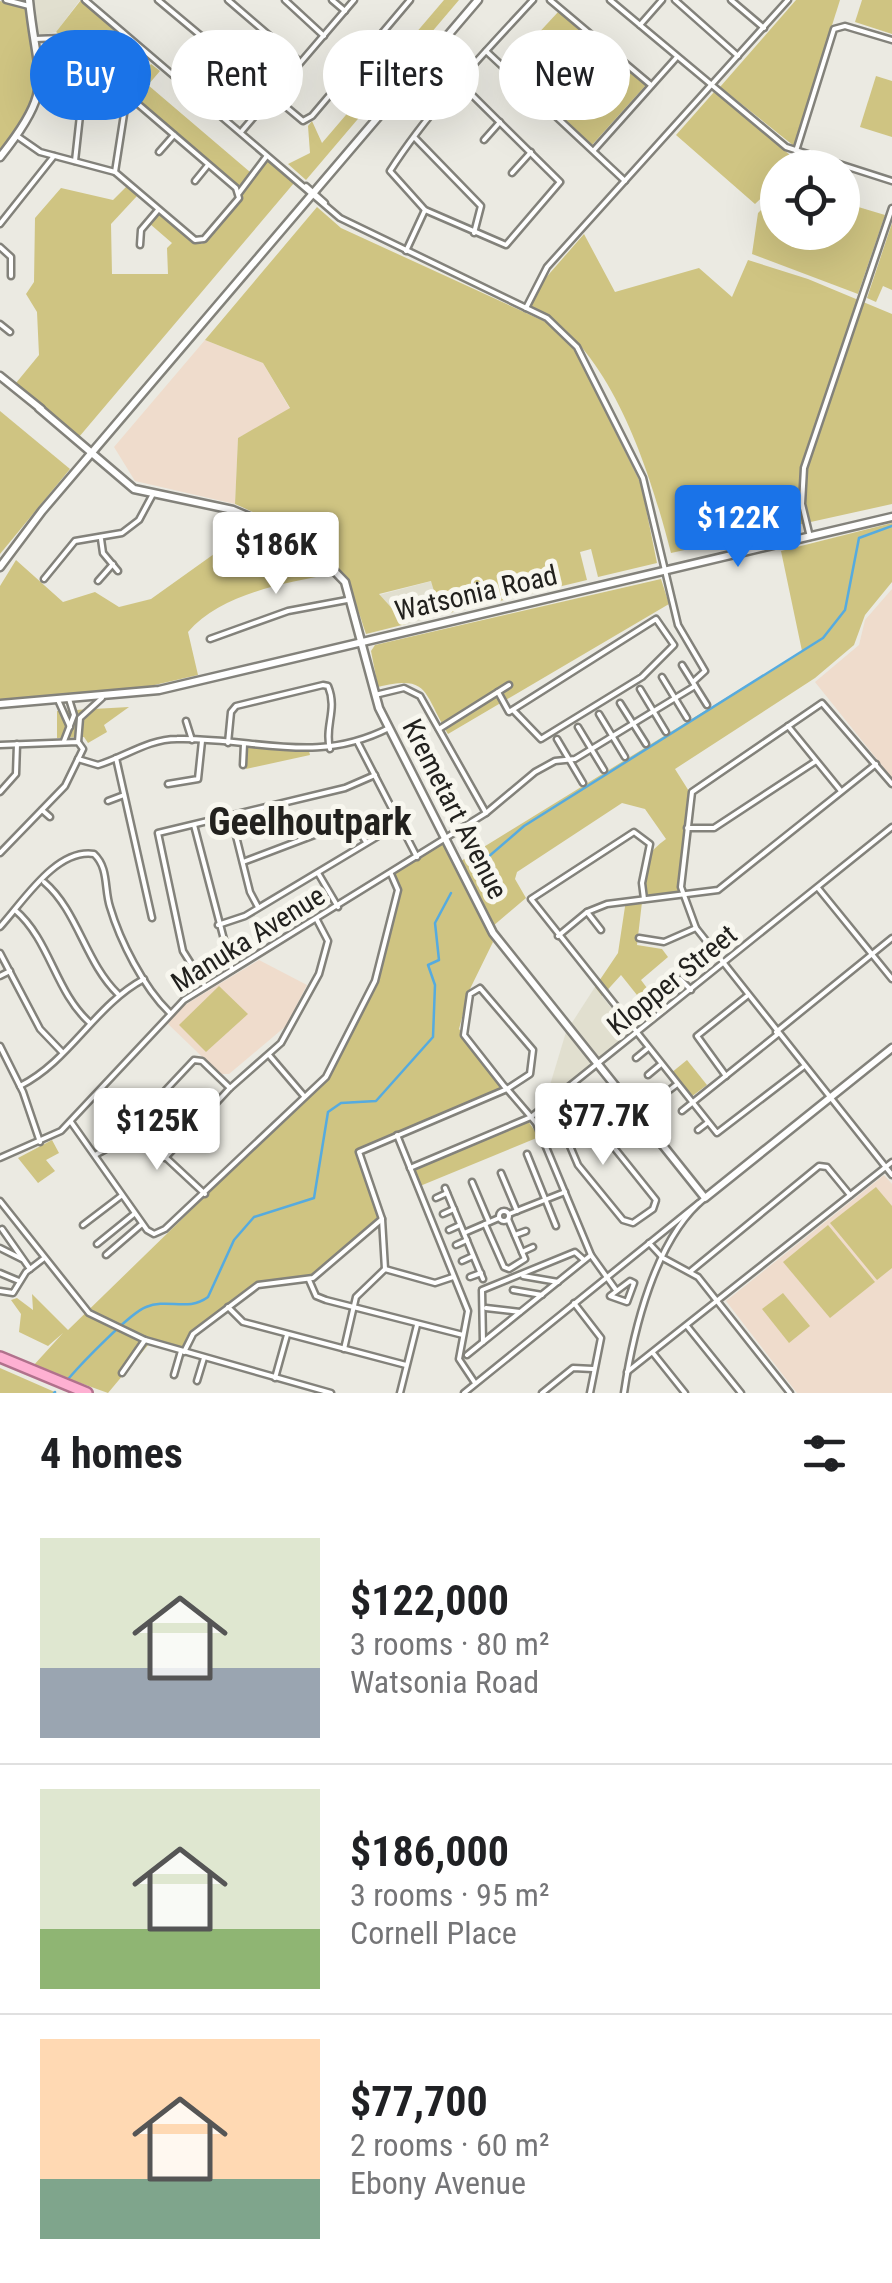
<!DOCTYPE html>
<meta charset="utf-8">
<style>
:root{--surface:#fff;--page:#f6f6f6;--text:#202124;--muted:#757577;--line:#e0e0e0;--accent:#1a73e8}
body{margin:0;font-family:"Roboto Condensed",sans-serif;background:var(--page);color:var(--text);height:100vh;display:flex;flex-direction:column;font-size:38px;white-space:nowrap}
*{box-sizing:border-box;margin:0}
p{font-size:32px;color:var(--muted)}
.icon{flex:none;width:55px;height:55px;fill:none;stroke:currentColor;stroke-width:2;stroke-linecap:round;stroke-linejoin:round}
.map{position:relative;height:1393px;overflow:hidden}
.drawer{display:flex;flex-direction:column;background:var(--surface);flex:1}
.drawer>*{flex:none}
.banner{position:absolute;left:30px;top:30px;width:832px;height:90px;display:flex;gap:20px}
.tools{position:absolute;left:760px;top:150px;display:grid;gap:20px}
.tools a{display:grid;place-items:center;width:100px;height:100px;border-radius:50%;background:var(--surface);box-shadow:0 10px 40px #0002;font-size:50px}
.price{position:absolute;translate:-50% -85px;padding:0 22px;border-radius:10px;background:#fff;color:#222;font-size:32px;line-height:65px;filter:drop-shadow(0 2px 5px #0008)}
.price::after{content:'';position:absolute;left:50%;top:60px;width:30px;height:22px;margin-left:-15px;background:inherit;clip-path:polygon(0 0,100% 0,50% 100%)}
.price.on{background:var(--accent);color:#fff}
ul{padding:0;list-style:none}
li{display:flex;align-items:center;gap:30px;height:250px;padding:0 40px}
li+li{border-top:2px solid var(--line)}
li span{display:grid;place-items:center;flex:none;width:280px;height:200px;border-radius:0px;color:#555}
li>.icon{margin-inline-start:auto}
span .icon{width:120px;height:120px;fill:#fffc;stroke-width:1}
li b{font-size:42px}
h2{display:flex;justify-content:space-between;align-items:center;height:120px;padding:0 40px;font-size:42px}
.pill{padding:0 35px;border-radius:45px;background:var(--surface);box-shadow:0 10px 40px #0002;font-size:35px;line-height:90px}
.pill.on{background:var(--accent);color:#fff}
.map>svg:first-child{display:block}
.built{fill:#e1dfcf}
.education{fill:#efdccc}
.green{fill:#cfc482}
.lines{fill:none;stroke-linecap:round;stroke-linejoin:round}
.stream{stroke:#56abdf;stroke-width:2.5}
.minor-casing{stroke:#83827b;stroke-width:9}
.tertiary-casing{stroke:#83827b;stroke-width:11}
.secondary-casing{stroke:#83827b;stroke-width:11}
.trunk-casing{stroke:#b1718c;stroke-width:14}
.minor{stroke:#fff;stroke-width:4}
.tertiary{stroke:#fff;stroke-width:6}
.secondary{stroke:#fff;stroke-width:6}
.trunk{stroke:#feb0d2;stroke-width:9}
.labels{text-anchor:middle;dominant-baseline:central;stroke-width:10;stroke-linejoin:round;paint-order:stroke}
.street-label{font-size:28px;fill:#22211e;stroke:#f8f7ef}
.district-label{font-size:38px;font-weight:bold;fill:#22211e;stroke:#f8f7ef}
</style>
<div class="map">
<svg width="892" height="1393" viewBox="0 0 892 1393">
<rect width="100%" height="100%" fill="#ebeae2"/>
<g class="built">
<path d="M32,0H80L56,32L42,35L37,33Z"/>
<path d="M432,581L441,615L406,624L379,595Z"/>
<path d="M595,987L632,1035L544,1105L566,1032Z"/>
</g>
<g class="education">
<path d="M205,340L263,363L290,409L238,438L235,504L135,481L114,447Z"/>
<path d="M892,589V778L815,682L859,645L865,620Z"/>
<path d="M259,960L307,985L286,1026L229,1074H220L167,1023L183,1006Z"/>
<path d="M884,1175L892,1184V1393H797L726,1301Z"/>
</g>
<g class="green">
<path d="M81,0L117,31L93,60L56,32Z"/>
<path d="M444,0H459L306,180L288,164L310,153L308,126L312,121L322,143Z"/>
<path d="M796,0H840L794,146L720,87Z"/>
<path d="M862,0H892V34L855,22Z"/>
<path d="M0,1L28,9C41,84 46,92 0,154Z"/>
<path d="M559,11L646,85L592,145L508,66Z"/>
<path d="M121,63L139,78L151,64L160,71L148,85L250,172L264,156L294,183L79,437L16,383L39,355L37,312L26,294L34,282L35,218L61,188L113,200L127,186L137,196L111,224L112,274H168L167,248L172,243L150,224L159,213L193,243L202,244L241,195L236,183L110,76Z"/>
<path d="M876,76L892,81V137L860,127Z"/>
<path d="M714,92L790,155L787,167L778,168L777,183L755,204L676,135Z"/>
<path d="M843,187L849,189L845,203L885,215L858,294L752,254L758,213L777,194L778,232H842Z"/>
<path d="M317,207L341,228L548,323L575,351L641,484L657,563L598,577L591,549L580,552L587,580L441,615L431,581L379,594L406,624L366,634C340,547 313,539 235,504L238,438L290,408L263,363L205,340Z"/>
<path d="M892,223V290L883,286L876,302L867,298Z"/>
<path d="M584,234L615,292L699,268L732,297L748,260L808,279L892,314V504L671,553C650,472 611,345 531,306L543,281Z"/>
<path d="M0,411L70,469L0,554Z"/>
<path d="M224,514L299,543L332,574C284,583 220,594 188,632L198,675L137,689L0,700V586L16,560L63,602L95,592L119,607L151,599L242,534Z"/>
<path d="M892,523V582L865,615L854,645L815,678L675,769L692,796L684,898L642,902L637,945L662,949L668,957L641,980L662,1008L653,1015L621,975L602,996L595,987L618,953L626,900L641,897C637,871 645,854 666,839L645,809L622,803L517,872L515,879L526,898L493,926L461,861L802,651L781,551Z"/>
<path d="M661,579L669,604L448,734C423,693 430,674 378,687L371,651L375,645Z"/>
<path d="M129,707L104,725L107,732L88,743L84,737L57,738V711Z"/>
<path d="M247,746L309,751L310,755L246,769Z"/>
<path d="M443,841L493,942L469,991L459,1029L507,1089L356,1151L382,1216L310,1281L259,1284L190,1337L185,1355L149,1344L108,1393L33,1366L63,1333L48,1346L19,1332L21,1314L11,1300L17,1298L33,1310L32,1294L68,1330L328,1077L373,991L400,888L391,874Z"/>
<path d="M219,986L248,1014L206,1052L179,1025Z"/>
<path d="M687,1060L707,1085L691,1097L671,1073Z"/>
<path d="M528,1121L539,1137L420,1186L413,1169Z"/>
<path d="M52,1140L59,1153L46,1160L55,1171L38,1183L18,1158Z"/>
<path d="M876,1187L892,1206V1268L877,1280L830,1223Z"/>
<path d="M828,1225L875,1282L830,1318L783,1262Z"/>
<path d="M783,1293L810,1326L789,1343L762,1309Z"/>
<path d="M0,1368L57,1393H0Z"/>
</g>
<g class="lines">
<g class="stream">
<path d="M473,870L524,826L823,638L845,610L859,538L892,526"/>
<path d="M69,1378C82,1363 130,1313 146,1307C168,1298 188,1312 208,1297L234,1240L254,1217L314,1198L328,1112L341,1103L376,1101L433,1037L435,985L428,965L439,960L435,923L451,893"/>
<path d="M54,1393L55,1392"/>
</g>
<g class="minor-casing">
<g id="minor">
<path d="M6,0L29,6"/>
<path d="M85,0L340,218L547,318L577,347L643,478L678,625L705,671L693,682"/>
<path d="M158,0L303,121L312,116L410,0"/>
<path d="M228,0L300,62"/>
<path d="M285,0L324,36"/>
<path d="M332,0L345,11"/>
<path d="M550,0L651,85"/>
<path d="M610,0L786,147L892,181"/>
<path d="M675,0L738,56"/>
<path d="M731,0L764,28"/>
<path d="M640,25L662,0"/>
<path d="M486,51L625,181"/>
<path d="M460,83L560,182L506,245L425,210L390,171C429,110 484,53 533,0"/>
<path d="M241,132L354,0"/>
<path d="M17,136L40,152L115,172L195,240L204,239L239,198L236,188L61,38L35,39"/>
<path d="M415,138L481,206L474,233"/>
<path d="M484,140L500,122"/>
<path d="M594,150L677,57"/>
<path d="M796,151L834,29L845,26L892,40"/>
<path d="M159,152L174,135"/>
<path d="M75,161L84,79L122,32"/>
<path d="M115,172L127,95"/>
<path d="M512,173L531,152"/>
<path d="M195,181L208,165"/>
<path d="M306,186L325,203"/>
<path d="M239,193L266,157"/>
<path d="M0,224L54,156"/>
<path d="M140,245L141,230L158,210"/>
<path d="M0,247L11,257V276"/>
<path d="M406,251L425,210"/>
<path d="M526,308L547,267L788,0"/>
<path d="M0,324L10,332"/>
<path d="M810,537L802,504L804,468L892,208"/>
<path d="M101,539L103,553L118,571"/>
<path d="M44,579L75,541L122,533L139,520L153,494"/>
<path d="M98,581L113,564"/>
<path d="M210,639L288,611L347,600"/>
<path d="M682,665L707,705"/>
<path d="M662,677L687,718"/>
<path d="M640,689L666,732"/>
<path d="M498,692L509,712L656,619L674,645L642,677L541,739L513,710"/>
<path d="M375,695L404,688L420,696L486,813"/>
<path d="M58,700L70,727"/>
<path d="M620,703L646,744"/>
<path d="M599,714L625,757"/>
<path d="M186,721L192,740"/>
<path d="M788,726L841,791"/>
<path d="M578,727L604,770"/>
<path d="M439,729L509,685"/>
<path d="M557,739L583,783"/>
<path d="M64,741L74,715L69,699"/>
<path d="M78,742L80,718L102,698"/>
<path d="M228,743L231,712L236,706L323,685L328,686C338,710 324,726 330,749"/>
<path d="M358,743L417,857"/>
<path d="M0,745L78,742L83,749L65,786L0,853"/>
<path d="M116,758L152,918"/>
<path d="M78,759L98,765C125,757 148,739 177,739C255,737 314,766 389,728"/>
<path d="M243,765L244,744"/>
<path d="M168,784L198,779L202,741"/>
<path d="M892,784L822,703L692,792L681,887L696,928L892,1175"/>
<path d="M0,792L16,774L17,744"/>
<path d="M108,801L124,795"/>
<path d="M42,810L50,817"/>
<path d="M231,816L250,892L258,907"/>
<path d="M194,825L232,970"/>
<path d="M687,828H714L816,761"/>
<path d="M243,862L346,823L355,825L366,842"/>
<path d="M318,873L338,907"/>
<path d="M44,882C78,911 85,962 118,994"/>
<path d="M818,888L892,979"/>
<path d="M644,899L642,883L650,844L634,832L531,899L717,1133L803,1067"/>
<path d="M15,910C50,940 55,991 89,1022"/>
<path d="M587,912L601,930"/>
<path d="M218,925L245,916L400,823"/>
<path d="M0,927C23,902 56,848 94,854C109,868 104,889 110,907C120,941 144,988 169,1012"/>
<path d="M558,936L587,912L607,904L718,890L876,764"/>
<path d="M639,938L664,942L696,928"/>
<path d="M0,953L40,1029L62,1052"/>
<path d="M0,976L10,971"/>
<path d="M205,986L183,951L158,833L345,788L375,775"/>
<path d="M660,994L680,979L691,990"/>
<path d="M776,1032L892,938"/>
<path d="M0,1046L23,1092L40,1142"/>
<path d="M269,1055L304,1096"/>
<path d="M636,1058L647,1049"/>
<path d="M648,1075L660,1065"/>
<path d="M726,1076L697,1036L747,996"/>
<path d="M20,1086C70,1061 95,1005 144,979"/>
<path d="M567,1089L652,1195L656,1200L653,1209L633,1223L623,1220L578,1165L564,1132L586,1112"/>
<path d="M663,1095L676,1085"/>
<path d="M682,1111L778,1034"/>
<path d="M71,1122L147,1230L154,1234L165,1229L326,1077L375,981L398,890L391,874"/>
<path d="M132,1126L205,1194"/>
<path d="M698,1130L707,1123"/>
<path d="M397,1135L468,1311L459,1359L475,1383"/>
<path d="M527,1154L556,1226"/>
<path d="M95,1155L115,1144L194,1060L202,1061L230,1088"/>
<path d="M0,1158L61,1131L184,1000L486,813L535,772L555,761L575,759L695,686"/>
<path d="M165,1158L230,1088L281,1043L319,974L328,941L317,920"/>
<path d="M410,1168L531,1117L892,827"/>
<path d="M501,1173L517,1211"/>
<path d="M472,1182L489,1222"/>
<path d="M445,1188L483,1279"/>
<path d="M436,1198L447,1193"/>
<path d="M0,1201L89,1313L145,1340L331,1393"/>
<circle cx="504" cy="1216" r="5"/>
<path d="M443,1214L454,1209"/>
<path d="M509,1214L565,1192"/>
<path d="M485,1224L504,1267L509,1269L525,1259L508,1219"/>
<path d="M83,1225L121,1196"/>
<path d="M2,1229L30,1269"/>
<path d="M449,1230L460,1225"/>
<path d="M464,1233L499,1218"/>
<path d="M515,1235L526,1231"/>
<path d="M649,1243L663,1258L698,1277L790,1393"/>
<path d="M97,1244L134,1214"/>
<path d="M456,1245L467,1240"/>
<path d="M0,1248L22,1259"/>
<path d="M522,1252L533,1247"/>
<path d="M106,1255L142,1224"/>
<path d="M462,1261L473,1256"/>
<path d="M385,1269L382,1219L359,1152L507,1089L530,1074L533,1050L480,988L470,994L464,1035L504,1086L507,1089L531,1117L536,1123L591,1255L616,1290"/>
<path d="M691,1271L819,1166L827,1167L850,1195"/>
<path d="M0,1273L19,1281"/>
<path d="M523,1276L558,1282"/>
<path d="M470,1277L481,1273"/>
<path d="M309,1280L316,1296L326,1300L463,1335"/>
<path d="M630,1281L634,1283L627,1302L610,1296Z"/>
<path d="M513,1290L542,1295"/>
<path d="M0,1291L13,1293L26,1272L43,1259"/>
<path d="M574,1303L601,1338L590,1393"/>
<path d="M228,1307L243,1322L406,1365"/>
<path d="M486,1308L520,1312"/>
<path d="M687,1326L741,1393"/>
<path d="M483,1342L482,1290L575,1252L584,1260"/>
<path d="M344,1349L356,1297L385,1269L435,1283L453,1277"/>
<path d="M184,1352L193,1334L258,1285L313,1278L382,1219"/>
<path d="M653,1353L685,1393"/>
<path d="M467,1355L591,1255"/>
<path d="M627,1372L892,1162"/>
<path d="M122,1373L145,1340"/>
<path d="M174,1375L181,1351"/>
<path d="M275,1378L287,1335"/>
<path d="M197,1381L204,1358"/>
<path d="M400,1393L417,1325"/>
<path d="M464,1393L699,1203"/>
<path d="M542,1393L573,1368L593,1369"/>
<path d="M624,1393C633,1332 655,1238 705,1198"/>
</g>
</g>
<g class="tertiary-casing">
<g id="tertiary">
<path d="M0,157C57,86 37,82 29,0"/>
<path d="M0,376L41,409"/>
<path d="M39,408L134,489L233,510L294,536L310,546L345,582L379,708L493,933L705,1198L892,1048"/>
</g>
</g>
<g class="secondary-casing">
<g id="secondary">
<path d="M0,567L42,511L478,0"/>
<path d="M0,704L159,690L892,517"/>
</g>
</g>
<g class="trunk-casing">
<path id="trunk" d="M0,1357L87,1393"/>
</g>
<use href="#minor" class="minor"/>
<use href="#tertiary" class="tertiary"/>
<use href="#secondary" class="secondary"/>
<use href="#trunk" class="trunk"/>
</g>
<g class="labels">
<g class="street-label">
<text transform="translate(476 593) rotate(-13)">Watsonia Road</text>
<text transform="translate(455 809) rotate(63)">Kremetart Avenue</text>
<text transform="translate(248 939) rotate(-32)">Manuka Avenue</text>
<text transform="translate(672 980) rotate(-39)">Klopper Street</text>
</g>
<g class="district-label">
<text x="310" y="822">Geelhoutpark</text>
</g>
</g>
</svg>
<div class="tools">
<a><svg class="icon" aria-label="locate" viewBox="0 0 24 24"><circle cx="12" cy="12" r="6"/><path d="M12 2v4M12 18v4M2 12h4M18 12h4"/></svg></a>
</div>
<b class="price on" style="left:738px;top:570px">$122K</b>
<b class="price" style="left:276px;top:597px">$186K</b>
<b class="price" style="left:603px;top:1168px">$77.7K</b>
<b class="price" style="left:157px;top:1173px">$125K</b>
<div class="banner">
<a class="pill on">Buy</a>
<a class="pill">Rent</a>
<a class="pill">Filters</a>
<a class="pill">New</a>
</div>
</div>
<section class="drawer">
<h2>4 homes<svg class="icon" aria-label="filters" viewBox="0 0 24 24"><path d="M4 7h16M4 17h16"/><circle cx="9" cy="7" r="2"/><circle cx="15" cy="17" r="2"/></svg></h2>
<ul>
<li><span style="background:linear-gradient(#dfe7d0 65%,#9aa5b1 0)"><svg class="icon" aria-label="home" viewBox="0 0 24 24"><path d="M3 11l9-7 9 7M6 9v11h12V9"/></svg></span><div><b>$122,000</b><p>3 rooms · 80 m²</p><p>Watsonia Road</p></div></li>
<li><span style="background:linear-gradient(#dfe7d0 70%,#8fb573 0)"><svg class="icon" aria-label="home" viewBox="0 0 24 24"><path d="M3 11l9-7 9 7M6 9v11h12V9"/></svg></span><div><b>$186,000</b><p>3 rooms · 95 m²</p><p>Cornell Place</p></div></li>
<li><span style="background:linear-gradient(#ffd9b3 70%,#7fa58c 0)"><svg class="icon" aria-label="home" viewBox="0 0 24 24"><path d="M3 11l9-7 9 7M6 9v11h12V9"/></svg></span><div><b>$77,700</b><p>2 rooms · 60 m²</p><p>Ebony Avenue</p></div></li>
</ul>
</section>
